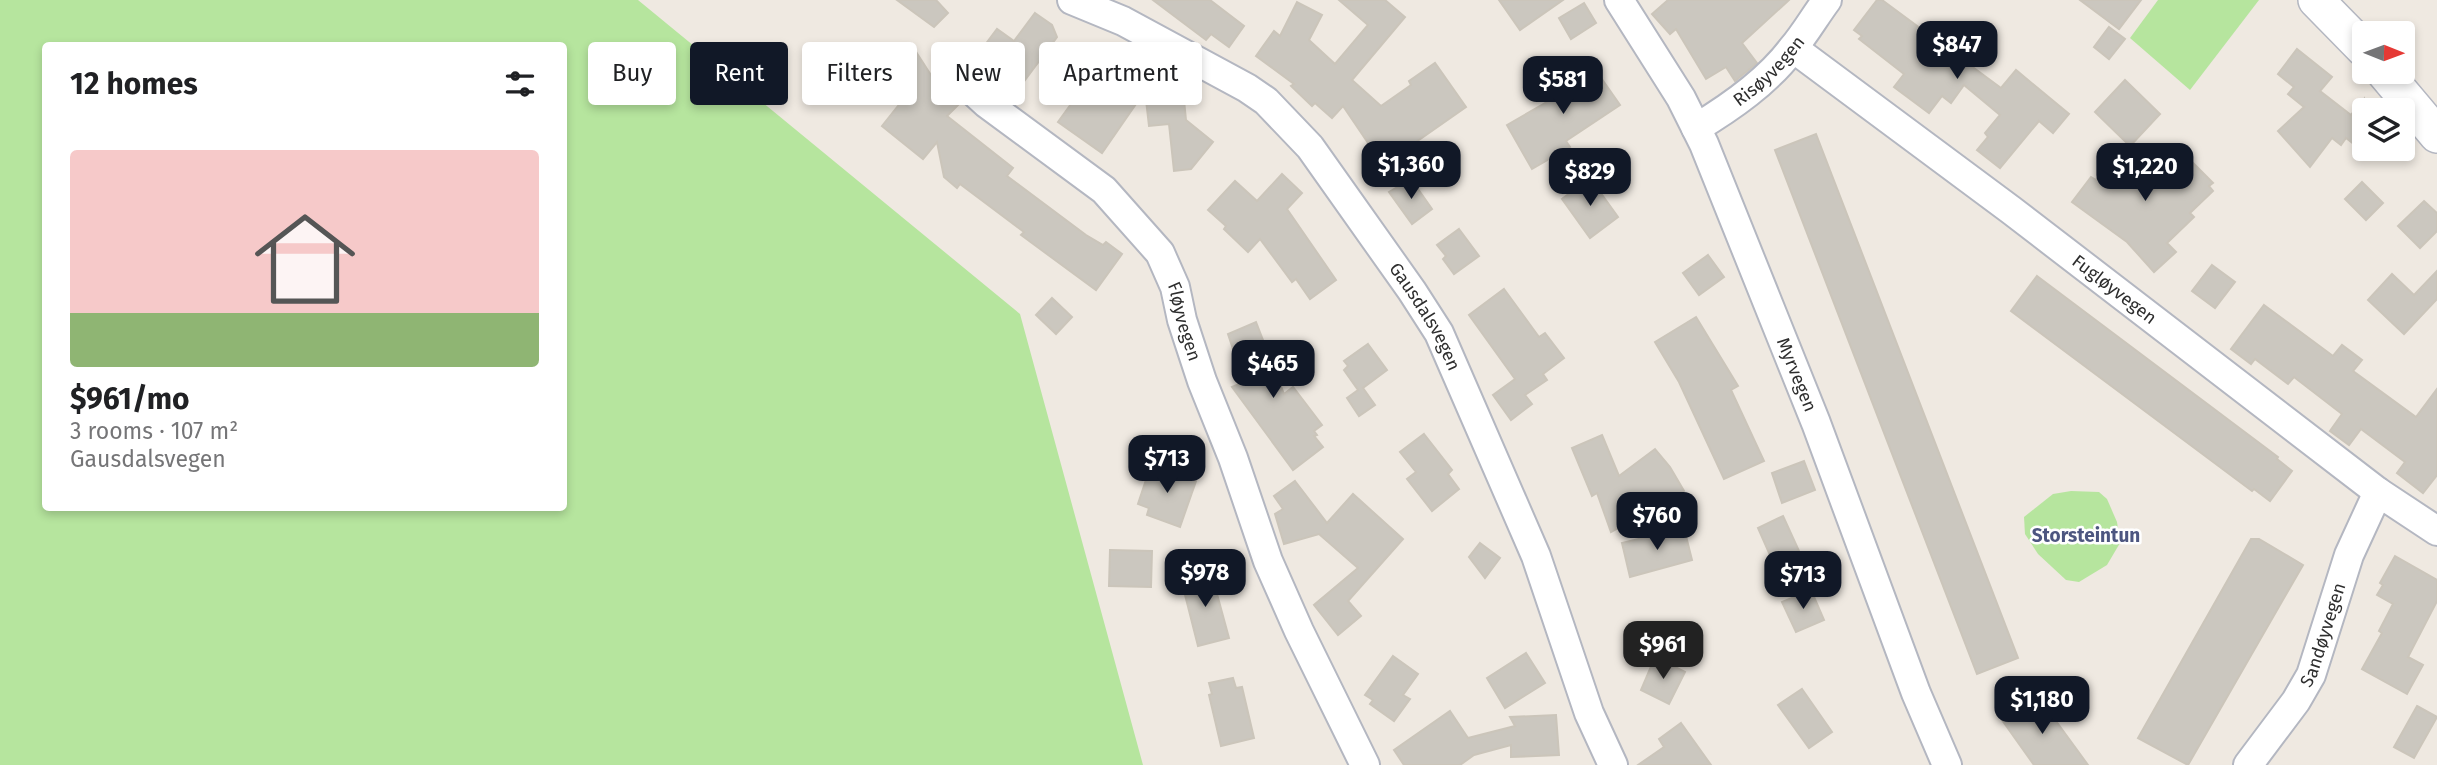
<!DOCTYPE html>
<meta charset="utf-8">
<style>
:root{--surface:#fff;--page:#f2f2f2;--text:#202124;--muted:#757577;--accent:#111827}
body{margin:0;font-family:"Fira Sans",sans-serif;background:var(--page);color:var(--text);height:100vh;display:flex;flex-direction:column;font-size:26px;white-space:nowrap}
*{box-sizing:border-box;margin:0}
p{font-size:23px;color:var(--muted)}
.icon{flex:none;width:38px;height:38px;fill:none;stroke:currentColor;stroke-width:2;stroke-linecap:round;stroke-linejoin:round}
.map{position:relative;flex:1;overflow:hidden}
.sheet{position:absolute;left:42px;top:42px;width:525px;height:469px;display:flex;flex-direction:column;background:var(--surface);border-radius:7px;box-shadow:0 4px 10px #0003}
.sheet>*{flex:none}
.top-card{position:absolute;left:588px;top:42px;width:665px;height:63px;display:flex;gap:14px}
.needle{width:46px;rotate:91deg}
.buttons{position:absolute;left:2352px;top:21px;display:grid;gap:14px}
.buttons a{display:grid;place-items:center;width:63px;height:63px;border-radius:7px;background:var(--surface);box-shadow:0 4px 10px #0003;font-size:35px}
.price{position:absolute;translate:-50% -60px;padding:0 16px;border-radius:14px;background:var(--accent);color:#fff;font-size:23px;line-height:46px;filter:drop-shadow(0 2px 4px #0008)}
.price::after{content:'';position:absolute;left:50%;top:42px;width:21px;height:16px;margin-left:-10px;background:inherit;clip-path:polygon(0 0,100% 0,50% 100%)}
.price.active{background:#222;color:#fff}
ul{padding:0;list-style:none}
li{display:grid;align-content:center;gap:14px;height:371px;padding:0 28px}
li span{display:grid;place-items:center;height:217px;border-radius:7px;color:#555}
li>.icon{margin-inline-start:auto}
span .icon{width:126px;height:126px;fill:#fffc;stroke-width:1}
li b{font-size:30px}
h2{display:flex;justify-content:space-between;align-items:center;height:84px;padding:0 28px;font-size:30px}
.pill{padding:0 24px;border-radius:7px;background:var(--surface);box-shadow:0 4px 10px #0003;font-size:24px;line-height:63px}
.pill.active{background:var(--accent);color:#fff}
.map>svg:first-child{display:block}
.green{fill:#b6e59e;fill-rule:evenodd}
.building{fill:#cbc7bf;stroke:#cbc5ba;stroke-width:2}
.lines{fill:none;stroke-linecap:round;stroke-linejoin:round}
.minor-casing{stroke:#b4b7c1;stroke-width:32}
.tertiary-casing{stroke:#b4b7c1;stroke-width:38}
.minor{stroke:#fff;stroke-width:28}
.tertiary{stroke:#fff;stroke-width:35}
.labels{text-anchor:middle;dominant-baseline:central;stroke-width:5;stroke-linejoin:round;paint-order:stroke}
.street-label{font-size:18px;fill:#2e2e2e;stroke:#fff}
.neighbourhood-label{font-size:19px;font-weight:bold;fill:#4d5680;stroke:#fff}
</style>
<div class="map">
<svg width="2437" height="765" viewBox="0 0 2437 765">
<rect width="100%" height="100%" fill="#efe9e1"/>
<g class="green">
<path d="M0,0H638L1020,314L1143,765H0ZM46,46H564V508H46Z"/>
<path d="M2158,0H2259L2190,90L2130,38Z"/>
<path d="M2071,491L2099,492L2107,499L2117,522L2120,543L2107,565L2079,582L2066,580L2038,554L2025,534L2024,517L2053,494Z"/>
</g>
<g class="building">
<path d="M897,0H936L948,13L934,27Z"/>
<path d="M1153,0H1210L1244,26L1229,47L1211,34L1206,40Z"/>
<path d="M1339,0H1385L1405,17L1352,80L1381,106L1411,85L1409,81L1435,63L1466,107L1383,165L1343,106L1332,118L1315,103L1312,106L1291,86L1294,84L1256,56L1274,31L1280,36L1297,2L1322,15L1309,40L1335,64L1368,25Z"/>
<path d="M1499,0H1563L1520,30Z"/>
<path d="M1668,0H1789L1742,43L1757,63L1735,81L1726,67L1706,79L1676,29L1670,34L1652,14Z"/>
<path d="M1877,0H1882L2001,88L2016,70L2069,114L2053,133L2039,121L2000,168L1977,150L1988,137L1985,133L2000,115L1964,85L1951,103L1942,96L1929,113L1894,87L1904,74L1859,39L1862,36L1854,30Z"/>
<path d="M2080,0H2141L2119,29Z"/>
<path d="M1584,3L1596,23L1571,39L1559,18Z"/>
<path d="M1035,13L1052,25L1057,37L1019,88L976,57L997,29L1014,41Z"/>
<path d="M2109,27L2125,39L2109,59L2094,47Z"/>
<path d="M911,44L938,86L940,84L961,102L947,116L1013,168L1007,176L1086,235L1103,245L1106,242L1122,254L1096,290L1021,235L1024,232L960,184L957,188L944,177L937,142L923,159L882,126L909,92L888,60Z"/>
<path d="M1107,48L1146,76L1167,73L1170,102L1184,100L1186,120L1213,142L1191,169L1174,171L1169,124L1149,126L1145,91L1102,153L1058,122L1092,75L1089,69L1095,65Z"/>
<path d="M2297,49L2332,77L2320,91L2351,115L2364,99V152L2346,138L2341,145L2332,138L2310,167L2278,131L2304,107L2288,94L2294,87L2278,74Z"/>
<path d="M1590,62L1620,105L1566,141L1570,147L1532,169L1507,125L1566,91L1561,82Z"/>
<path d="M2125,80L2160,114L2130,146L2095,112Z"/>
<path d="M1816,134L2018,658L1977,674L1775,150Z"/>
<path d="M2130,147L2162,179L2186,156L2213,183L2209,186L2213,191L2190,213L2194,217L2167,243L2176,252L2154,272L2127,242L2072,202L2091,177L2096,180Z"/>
<path d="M1282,174L1302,193L1287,209L1336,280L1310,299L1296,279L1292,282L1260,239L1248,252L1224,229L1226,226L1208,210L1235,181L1257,201Z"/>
<path d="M1590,178L1618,217L1590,238L1562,199Z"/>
<path d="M1411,179L1432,209L1412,224L1389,192Z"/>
<path d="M2362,182L2383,203L2366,220L2345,199Z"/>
<path d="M2424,201L2437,213V231L2420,248L2398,226Z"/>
<path d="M1459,229L1479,256L1454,274L1443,259L1446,256L1437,245Z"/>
<path d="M1708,255L1724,277L1699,295L1683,273Z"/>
<path d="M2212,265L2235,282L2215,308L2192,291Z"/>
<path d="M2437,271V299L2404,334L2368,300L2392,274L2414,295Z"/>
<path d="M2037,276L2278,457L2277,459L2292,471L2270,501L2254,489L2252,491L2011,311Z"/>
<path d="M1504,289L1539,337L1545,333L1564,358L1543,374L1547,380L1525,395L1532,404L1511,420L1493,395L1515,379L1469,315Z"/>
<path d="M1052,298L1072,317L1056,334L1036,315Z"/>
<path d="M2264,305L2333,356L2342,345L2362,360L2353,371L2416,417L2437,389V475L2423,493L2397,473L2405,462L2361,429L2349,445L2330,431L2342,414L2294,377L2288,384L2255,359L2251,364L2231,349Z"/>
<path d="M1696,317L1738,386L1731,390L1764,461L1724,479L1679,382L1655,342Z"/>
<path d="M1256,322L1284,394L1293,387L1322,425L1314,431L1317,435L1314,436L1323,447L1293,470L1232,387L1244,382L1228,334Z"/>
<path d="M1368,344L1387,370L1363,388L1375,405L1359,416L1347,398L1358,390L1344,370L1348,366L1344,361Z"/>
<path d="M1424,434L1452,470L1448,474L1459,489L1432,511L1407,479L1416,472L1400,452Z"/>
<path d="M1602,435L1619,476L1655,449L1670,467L1684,491L1611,532L1597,493L1592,496L1572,448Z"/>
<path d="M1804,461L1815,490L1782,503L1772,473Z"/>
<path d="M1151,465L1196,481L1180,527L1147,515L1149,508L1138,504Z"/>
<path d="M1295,481L1327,523L1353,494L1403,539L1348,601L1361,616L1338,635L1314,605L1358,568L1319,534L1284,544L1275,514L1283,509L1274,496Z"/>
<path d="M1783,516L1799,551L1773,562L1758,528Z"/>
<path d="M1684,528L1692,560L1630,577L1622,543Z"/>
<path d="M2251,539H2259L2303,565L2188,765L2138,738Z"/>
<path d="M1480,543L1500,558L1485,578L1469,557Z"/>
<path d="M1110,550L1152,551L1151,587L1109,586Z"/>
<path d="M2395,556L2437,580V601L2408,657L2423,665L2407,694L2362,669L2382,633L2379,631L2393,604L2377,595L2383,585L2380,583Z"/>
<path d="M1211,572L1229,638L1198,646L1181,579Z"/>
<path d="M1811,590L1824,620L1796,632L1782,602Z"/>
<path d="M1526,653L1545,683L1505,708L1487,678Z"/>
<path d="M1393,656L1418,674L1403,695L1410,699L1394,721L1370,704L1373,700L1365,695Z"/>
<path d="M1655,657L1685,672L1669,704L1641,690Z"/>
<path d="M1233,678L1236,688L1242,687L1254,738L1221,746L1209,695L1212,694L1209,683Z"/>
<path d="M1802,689L1832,732L1809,748L1778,705Z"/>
<path d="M2037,695L2088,765H2034L2002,720Z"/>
<path d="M2417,706L2437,717L2414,758L2394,747Z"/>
<path d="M1450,711L1468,738L1515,726L1510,717L1556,715L1559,755L1511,757V745L1474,755L1460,765H1404L1394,750Z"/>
<path d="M1681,723L1711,765H1638L1664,747L1659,739Z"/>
</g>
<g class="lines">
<g class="minor-casing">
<g id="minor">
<path id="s1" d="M1072,0L1123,21L1247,88L1266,101L1310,147L1412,291L1439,333L1536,556L1589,713L1613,765"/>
<path id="s2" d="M1619,0L1681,98L1704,144L1816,423L1916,693L1947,765"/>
<path id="s3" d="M1793,48L2011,210L2378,492L2437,531"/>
<path id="s4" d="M949,69L986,103L1104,190L1160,253L1175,287L1182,320L1202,381L1233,458L1268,561L1299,631L1365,765"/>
<path id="s5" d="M1696,128C1731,107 1767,82 1792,49C1805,34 1815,16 1827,0"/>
<path id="s6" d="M2248,765L2296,701L2311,675L2349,555L2378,492"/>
</g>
</g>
<g class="tertiary-casing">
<g id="tertiary">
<path d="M2316,0L2364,49"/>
<path d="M2384,72L2437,135"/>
</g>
</g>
<use href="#minor" class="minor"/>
<use href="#tertiary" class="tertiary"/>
</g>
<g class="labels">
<g class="street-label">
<text stroke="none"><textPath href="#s5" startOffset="93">Risøyvegen</textPath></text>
<text stroke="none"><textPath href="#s3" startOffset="402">Fugløyvegen</textPath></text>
<text stroke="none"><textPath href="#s1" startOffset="488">Gausdalsvegen</textPath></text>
<text stroke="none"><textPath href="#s4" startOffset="354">Fløyvegen</textPath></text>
<text stroke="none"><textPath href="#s2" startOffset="416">Myrvegen</textPath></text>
<text stroke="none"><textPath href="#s6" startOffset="152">Sandøyvegen</textPath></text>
</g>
<g class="neighbourhood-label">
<text x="2086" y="535">Storsteintun</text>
</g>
</g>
</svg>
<div class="buttons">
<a><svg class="needle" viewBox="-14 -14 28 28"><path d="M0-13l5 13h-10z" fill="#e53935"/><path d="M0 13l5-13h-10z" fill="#757577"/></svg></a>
<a><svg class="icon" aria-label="layers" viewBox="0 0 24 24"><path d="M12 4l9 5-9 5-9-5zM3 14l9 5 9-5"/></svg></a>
</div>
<b class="price" style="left:1957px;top:81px">$847</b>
<b class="price" style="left:1563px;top:116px">$581</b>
<b class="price" style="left:1411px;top:201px">$1,360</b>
<b class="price" style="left:2145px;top:203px">$1,220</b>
<b class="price" style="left:1590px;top:208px">$829</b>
<b class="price" style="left:1273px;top:400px">$465</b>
<b class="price" style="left:1167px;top:495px">$713</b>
<b class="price" style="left:1657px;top:552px">$760</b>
<b class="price" style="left:1205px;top:609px">$978</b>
<b class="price" style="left:1803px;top:611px">$713</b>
<b class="price active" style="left:1663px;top:681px">$961</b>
<b class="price" style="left:2042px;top:736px">$1,180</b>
<div class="top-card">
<a class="pill">Buy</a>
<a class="pill active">Rent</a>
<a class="pill">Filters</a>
<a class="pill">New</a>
<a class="pill">Apartment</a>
</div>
<section class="sheet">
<h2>12 homes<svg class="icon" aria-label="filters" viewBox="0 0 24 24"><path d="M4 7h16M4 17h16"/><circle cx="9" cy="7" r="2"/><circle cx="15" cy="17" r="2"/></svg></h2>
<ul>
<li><span style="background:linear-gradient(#f6c9c9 75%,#8fb573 0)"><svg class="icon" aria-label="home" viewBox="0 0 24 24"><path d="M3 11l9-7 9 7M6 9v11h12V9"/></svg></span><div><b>$961/mo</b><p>3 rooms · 107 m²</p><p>Gausdalsvegen</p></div></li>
</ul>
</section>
</div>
